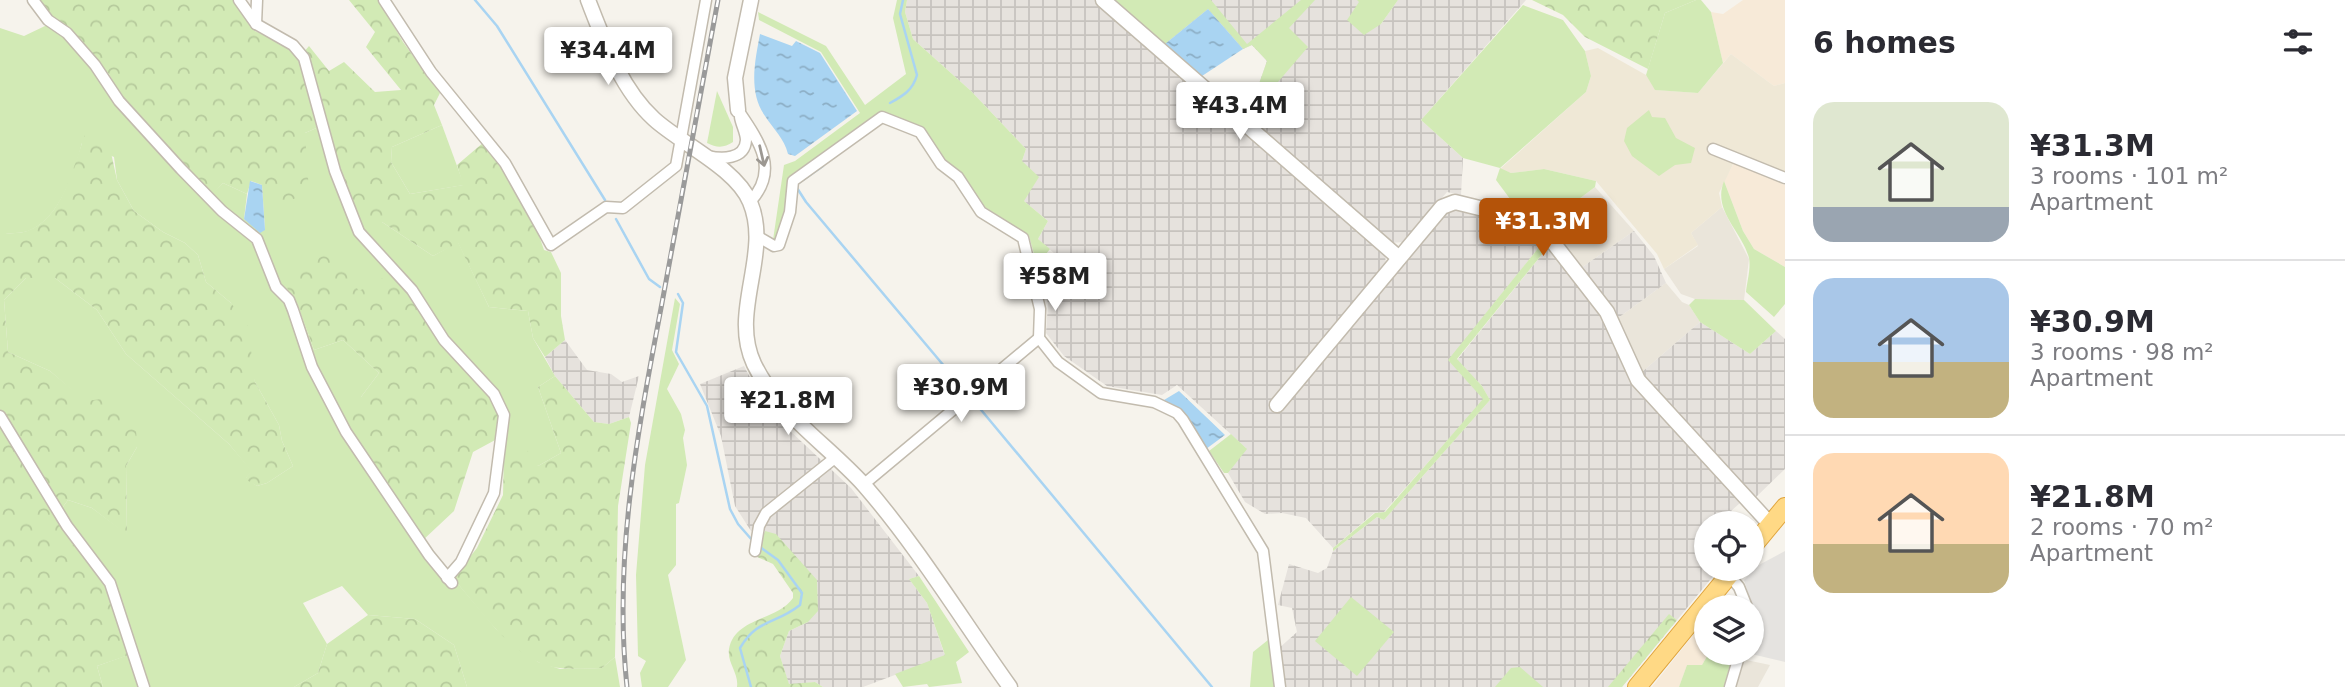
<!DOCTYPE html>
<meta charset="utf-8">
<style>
:root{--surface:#fff;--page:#f2f2f3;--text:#2b2b33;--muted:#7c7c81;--line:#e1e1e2;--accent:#b45309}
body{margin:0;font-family:"DejaVu Sans",sans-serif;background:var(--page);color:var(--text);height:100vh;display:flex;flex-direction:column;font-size:26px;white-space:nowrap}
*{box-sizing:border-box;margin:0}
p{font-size:23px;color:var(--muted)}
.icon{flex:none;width:38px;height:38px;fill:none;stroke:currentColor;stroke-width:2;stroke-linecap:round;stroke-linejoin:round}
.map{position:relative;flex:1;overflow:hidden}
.sheet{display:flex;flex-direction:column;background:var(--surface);width:560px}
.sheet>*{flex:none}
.controls{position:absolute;left:1694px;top:511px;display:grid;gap:14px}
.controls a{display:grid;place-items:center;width:70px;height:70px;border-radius:50%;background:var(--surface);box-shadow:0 2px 5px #0004;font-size:35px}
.price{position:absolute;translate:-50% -60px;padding:0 16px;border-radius:7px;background:#fff;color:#222;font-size:23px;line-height:46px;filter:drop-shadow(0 2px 4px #0008)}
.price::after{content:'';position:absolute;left:50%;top:42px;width:21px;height:16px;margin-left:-10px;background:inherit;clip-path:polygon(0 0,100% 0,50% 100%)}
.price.active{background:var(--accent);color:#fff}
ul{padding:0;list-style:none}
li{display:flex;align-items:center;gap:21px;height:175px;padding:0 28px}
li+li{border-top:2px solid var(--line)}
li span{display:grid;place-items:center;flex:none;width:196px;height:140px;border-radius:21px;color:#555}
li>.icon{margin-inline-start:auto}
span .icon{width:84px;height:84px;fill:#fffc;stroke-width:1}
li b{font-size:30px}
h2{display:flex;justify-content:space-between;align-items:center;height:84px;padding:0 28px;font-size:30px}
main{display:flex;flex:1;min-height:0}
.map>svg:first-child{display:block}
.residential{fill:#eae5da}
.commercial{fill:#f7ead8}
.industrial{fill:url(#industrial-grid)}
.education{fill:#efe8d6}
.grass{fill:#d2eab5}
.forest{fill:url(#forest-crowns)}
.parking{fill:#e5e3e0}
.water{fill:url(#water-ripples)}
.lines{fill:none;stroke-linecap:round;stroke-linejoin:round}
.stream{stroke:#a9d4f2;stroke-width:2.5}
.minor-casing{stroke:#c2bbae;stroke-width:13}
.tertiary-casing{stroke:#c2bbae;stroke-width:17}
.trunk-casing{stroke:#e0a43c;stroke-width:20}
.minor{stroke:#fff;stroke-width:10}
.tertiary{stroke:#fff;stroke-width:14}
.trunk{stroke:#ffd985;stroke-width:18}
.rail-casing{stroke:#9a9a9a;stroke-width:5}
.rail{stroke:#fff;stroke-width:2.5;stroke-dasharray:8;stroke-linecap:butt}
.oneway{stroke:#9c9892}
</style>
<main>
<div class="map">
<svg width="1785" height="687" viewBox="0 0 1785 687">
<defs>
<pattern id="industrial-grid" width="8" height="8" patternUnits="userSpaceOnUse" patternTransform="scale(1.75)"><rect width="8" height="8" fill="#e6e2dd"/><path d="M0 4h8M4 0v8" fill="none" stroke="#c7c3be"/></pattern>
<pattern id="forest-crowns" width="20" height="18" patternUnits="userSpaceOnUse" patternTransform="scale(1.75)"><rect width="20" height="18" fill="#d2eab5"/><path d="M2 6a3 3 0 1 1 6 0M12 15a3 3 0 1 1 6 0" fill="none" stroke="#b6ca9c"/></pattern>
<pattern id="water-ripples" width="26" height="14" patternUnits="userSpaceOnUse" patternTransform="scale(1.75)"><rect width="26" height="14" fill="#a9d4f2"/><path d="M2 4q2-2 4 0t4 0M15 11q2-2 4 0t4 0" fill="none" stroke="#8caec5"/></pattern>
</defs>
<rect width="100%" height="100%" fill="#f6f3ec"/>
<g class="residential">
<path d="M1595,187L1634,231L1581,268L1543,226Z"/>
<path d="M1722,207L1749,259L1744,300L1695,299L1681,294L1664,269L1698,246L1691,233Z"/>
<path d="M1666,283L1682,302L1689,305L1700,322L1642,372L1618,318Z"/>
<path d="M1732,657L1770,665L1758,687H1724Z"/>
</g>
<g class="commercial">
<path d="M1743,0H1785V83L1774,86L1731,54L1723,63L1711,12L1723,14Z"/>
<path d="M1734,163L1785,185V267L1754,249L1743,231L1724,181Z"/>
<path d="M1706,619V653H1709L1702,665H1687L1679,687H1652Z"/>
</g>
<g class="industrial">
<path d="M907,0H1094L1385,253L1386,265L1321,340L1331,349L1447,213L1458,209L1514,223L1544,241L1449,360L1484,399L1384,512L1374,513L1333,548L1306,518L1282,513L1265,514L1245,502L1228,473L1246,448L1177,385L1162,395L1107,386L1064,356L1046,333L1048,303L1040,278L1055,254L1038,239L1048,221L1024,201L1022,161L1026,149L971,91L913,39L905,12Z"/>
<path d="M1114,0H1361L1381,24L1398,0H1526L1421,120L1463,158L1461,195L1447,192L1404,242L1390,243L1247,118L1267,61L1252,45L1243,49L1208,9L1165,44Z"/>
<path d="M1634,231L1654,256L1666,283L1618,318L1581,268Z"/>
<path d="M1548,247L1604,319L1635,383L1740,503L1731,511L1739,523H1706V569H1719L1622,687H1285L1277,650L1297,632L1292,608L1278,605L1289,564L1318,573L1327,568L1333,551L1377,517L1384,520L1490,400L1482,386L1457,360Z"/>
<path d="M1700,322L1750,354L1776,331L1785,339V469L1754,499L1642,372Z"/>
<path d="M565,340L587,370L611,374L622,382L639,376L629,417L609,424L594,422L555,376L545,357Z"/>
<path d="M744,366L758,393L788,429L851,488L919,576L909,579L927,603L945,656L863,687H823L815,682L789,685L780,656L789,631L808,622L765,531H751L735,506L721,436L700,384Z"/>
</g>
<path class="education" d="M1598,48L1646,75L1656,90L1698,93L1731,54L1774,86L1785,83V173L1738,154L1719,193L1722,207L1691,233L1698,245L1664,269L1657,254L1596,181L1544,169L1511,173L1500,169L1586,92L1591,76L1585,51Z"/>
<g class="grass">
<path d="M897,0H907L905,12L913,39L971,91L1026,149L1022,161L1039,177L1024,201L1048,221L1038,239L1050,249L1037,265L1029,236L983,206L961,172L945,162L924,129L883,112L789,179L790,197L779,238L773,240L784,165L795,161L860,113L821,52L759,20L758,12L826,46L865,105L906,74L893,18Z"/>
<path d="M1114,0H1211L1247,44L1301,0H1315L1289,28L1308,47L1247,118L1267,61L1252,45L1243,49L1208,9L1165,44Z"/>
<path d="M1357,0H1398L1381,24L1364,35L1347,20L1359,2Z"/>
<path d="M1696,0H1701L1711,12L1723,63L1698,93L1655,90L1646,75L1665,13Z"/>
<path d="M1523,5L1563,20L1585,51L1591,76L1586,92L1500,168L1511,173L1544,169L1596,181L1595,187L1543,226L1519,211L1496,180L1500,168L1463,158L1421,120Z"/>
<path d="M48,13L109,74L122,98L182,165L213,193L223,183L247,194L244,219L265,229L262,185L305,133L328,123L340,179L382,222L433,256L458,242L489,307L528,311L533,338L555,376L538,387L561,453L538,466L504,451L492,397L448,353L413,295L359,292L278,273L297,303L314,350L343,340L379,373L361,397L422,541L496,629L538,662L560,669L602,668L615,657L620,687H467L454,645L415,619L368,615L342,586L303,603L327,644L318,673L294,687H103L97,666L128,655L73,543L55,518L68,500L92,508L127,534L126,466L137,447L50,371L8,352L4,300L26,278H55L97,310L126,354L229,444L252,471L246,478L257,486L267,483L293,466L282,441L279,425L255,382L231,303L206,282L198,255L185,243L163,232L134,211L117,180L114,157L82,143C74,173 59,220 28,231C20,234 8,233 0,233V28L24,36L45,26Z"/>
<path d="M717,91L733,127V142C724,148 717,148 707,143Z"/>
<path d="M1649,110L1652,117L1665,118L1676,138L1695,148L1691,163L1675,165L1659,176L1632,156L1624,141L1627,128Z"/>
<path d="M442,125L464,185L410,194L391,162L392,147Z"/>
<path d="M1724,181L1743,231L1754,249L1785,267V304L1774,317L1746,292C1747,282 1751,268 1749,258C1742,231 1712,211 1724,181Z"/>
<path d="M1544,241L1548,247L1457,359L1482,386L1490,400L1384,520L1377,517L1333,551V548L1375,513L1385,512L1483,399L1448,360Z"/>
<path d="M675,298L680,304L672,350L679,364L667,389L681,414L685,430L683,438L687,465L679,503L676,504V565L668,575L686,660L668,687H642L640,673L646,661L638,656L636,575L645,465Z"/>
<path d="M1695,299L1744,300L1776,331L1750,354L1700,322L1689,305Z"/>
<path d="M1231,434L1247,449L1228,473H1224L1209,451Z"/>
<path d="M919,576L969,652L956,662L962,683L929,687L927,684L903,687L895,674L945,655L927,603L909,579Z"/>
<path d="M1351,597L1394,632L1357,676L1315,641Z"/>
<path d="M1268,640L1276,687H1250L1253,652Z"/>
<path d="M1709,653L1732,657L1724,687H1679L1687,665H1702Z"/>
<path d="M1520,667L1543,687H1495L1511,668Z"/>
</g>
<g class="forest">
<path d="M39,0H236L255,31L303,53L309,46L329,71L344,62L375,92L401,90L366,47L375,32L349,0H379L403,42L440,93L434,105L442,125L392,147L391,162L410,194L463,185L457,165L484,142L532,215L544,250L551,252L561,273V316L565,340L545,357L533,338L528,311L489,307L458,243L433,256L382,222L364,225L340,179L328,123L305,133L309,192L276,207L262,185L251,181L247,194L223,183L213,194L182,165L122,98L109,74L48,13Z"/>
<path d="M1532,0H1696L1665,13L1648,69L1585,37L1563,15Z"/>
<path d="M96,133L108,139L117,180L134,211L163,232L185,243L198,255L206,282L231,303L248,326L255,382L279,425L282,441L293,466L267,483L257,486L245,479L251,471L229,444L126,354L97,310L55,278H26L4,300L8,352L50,371L86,401L109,398L136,428L137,447L126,466L127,535L92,508L68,500L55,518L106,587L129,655L97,666L103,687H0V233C8,233 20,234 27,231C63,219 73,166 85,135Z"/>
<path d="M329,249L359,291L392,273L413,295L448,353L492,397L500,416L497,439L473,452L454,511L422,541L348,427L361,397L379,373L343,340L314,350L297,303L277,273Z"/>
<path d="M555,376L594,422L609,424L629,417L631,423L618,506L615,657L602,668C582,668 557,672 538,662C503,645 478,607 453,578L477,548L503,495L504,451L520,440L538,466L561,453L538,387Z"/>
<path d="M765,531L776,534L817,580L818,611L808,622L789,631L780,656L789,684L815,682L823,687H737C739,673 727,663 729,649C735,617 777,621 793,598V593L773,564L755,556Z"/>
<path d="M1669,614L1677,620L1622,687H1608Z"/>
<path d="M368,615L415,619L454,645L467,687H294L318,673L327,644Z"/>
</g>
<path class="parking" d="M1785,551V662L1747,653H1752L1753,609L1744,580L1757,566Z"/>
<g class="water">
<path d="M1208,9L1243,49L1202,76L1165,44Z"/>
<path d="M760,34L792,46L796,41L820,53L857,111L795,156L788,154C784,138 774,130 765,116C748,92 755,61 760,34Z"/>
<path d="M250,181L262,185L265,230L260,233L244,219Z"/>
<path d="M1179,391L1225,435L1206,449L1183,413L1164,400Z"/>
</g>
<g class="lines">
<g class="stream">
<path d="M475,0L497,26L605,200"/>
<path d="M890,103C903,96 913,90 917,75L900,14L903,0"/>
<path d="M800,182L823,166"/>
<path d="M797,188L806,202L966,392"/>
<path d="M616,219L649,279L660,287"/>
<path d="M678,294L683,303L676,352L707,406L730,509L738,524L752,540"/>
<path d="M972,399L1212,687"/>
<path d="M751,687L740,648C758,618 775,625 800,605L802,593L778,560L760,547"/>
</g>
<g class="minor-casing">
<g id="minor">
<path d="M33,0L48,20L67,33L95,65L119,101L181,169L222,211L257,239L276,287L289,300L293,310L312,367L346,432L429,555L452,583"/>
<path d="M239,0L256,24L293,45L304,58L335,171L359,232L412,290L444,340L494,394L504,415L494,493L461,562L447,578"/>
<path d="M384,0L431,72L505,163L551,245L606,207L623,208L676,166L706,0"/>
<path d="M256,24L257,0"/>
<path d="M738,110C759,141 780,170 750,202"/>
<path d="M1713,149L1785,178"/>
<path d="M708,156C721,159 745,160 746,140C746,133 741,124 740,117"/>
<path d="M755,235L774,246L779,245L790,212L793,181L882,117L920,132L941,164L958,177L981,212L1023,238L1040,309L1039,338L1058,362L1101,393L1154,402L1177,413L1183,420L1263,551L1280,687"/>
<path d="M0,416L67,526L110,583L144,687"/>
<path d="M863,485L1039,338"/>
<path d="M755,551L759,526L766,513L836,457"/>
<path d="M1729,575L1739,587L1747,607"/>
<path d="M1730,687L1740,653"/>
</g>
</g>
<g class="tertiary-casing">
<g id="tertiary">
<path d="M588,0C604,41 621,89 654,119C680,143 736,168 750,202C772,254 729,311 754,364C778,414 827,444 864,485C918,547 962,620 1010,687"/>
<path d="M1103,0L1399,258"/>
<path d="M738,110L735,78L751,0"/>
<path d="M1277,405L1442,207L1455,202L1516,217L1552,241L1607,312L1638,380L1770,524"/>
</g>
</g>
<g class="trunk-casing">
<g id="trunk">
<path d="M1752,547L1785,507"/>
<path d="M1637,687L1734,569"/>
</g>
</g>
<use href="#minor" class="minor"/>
<use href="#tertiary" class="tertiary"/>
<use href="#trunk" class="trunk"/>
<g class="rail-casing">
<path id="rail" d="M627,687C613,557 638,430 662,303C680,202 699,101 718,0"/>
</g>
<use href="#rail" class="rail"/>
</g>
<defs><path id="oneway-shaft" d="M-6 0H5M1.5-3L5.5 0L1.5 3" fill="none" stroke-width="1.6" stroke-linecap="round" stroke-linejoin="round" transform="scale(1.75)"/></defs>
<use class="oneway" href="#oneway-shaft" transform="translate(762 156) rotate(77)"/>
</svg>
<div class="controls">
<a><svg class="icon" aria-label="locate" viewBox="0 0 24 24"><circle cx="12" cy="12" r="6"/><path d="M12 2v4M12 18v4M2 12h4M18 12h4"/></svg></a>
<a><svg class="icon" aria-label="layers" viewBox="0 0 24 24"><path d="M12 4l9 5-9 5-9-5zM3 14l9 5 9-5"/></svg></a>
</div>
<b class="price" style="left:608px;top:87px">¥34.4M</b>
<b class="price" style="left:1240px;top:142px">¥43.4M</b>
<b class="price active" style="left:1543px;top:258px">¥31.3M</b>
<b class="price" style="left:1055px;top:313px">¥58M</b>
<b class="price" style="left:961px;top:424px">¥30.9M</b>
<b class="price" style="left:788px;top:437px">¥21.8M</b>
</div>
<section class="sheet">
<h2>6 homes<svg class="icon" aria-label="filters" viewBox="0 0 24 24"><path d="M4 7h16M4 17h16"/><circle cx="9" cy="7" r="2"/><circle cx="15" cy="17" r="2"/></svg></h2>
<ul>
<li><span style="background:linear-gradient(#dfe7d0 75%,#9aa5b1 0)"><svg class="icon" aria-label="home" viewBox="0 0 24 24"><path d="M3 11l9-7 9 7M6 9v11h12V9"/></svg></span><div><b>¥31.3M</b><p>3 rooms · 101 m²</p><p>Apartment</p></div></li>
<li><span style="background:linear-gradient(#a9c7e8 60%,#c2b280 0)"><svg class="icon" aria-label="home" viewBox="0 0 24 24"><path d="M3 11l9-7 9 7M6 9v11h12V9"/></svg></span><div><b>¥30.9M</b><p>3 rooms · 98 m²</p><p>Apartment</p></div></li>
<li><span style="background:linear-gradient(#ffd9b3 65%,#c2b280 0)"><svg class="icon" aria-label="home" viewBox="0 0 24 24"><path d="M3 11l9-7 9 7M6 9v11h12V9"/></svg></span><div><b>¥21.8M</b><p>2 rooms · 70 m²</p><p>Apartment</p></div></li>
</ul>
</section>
</main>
